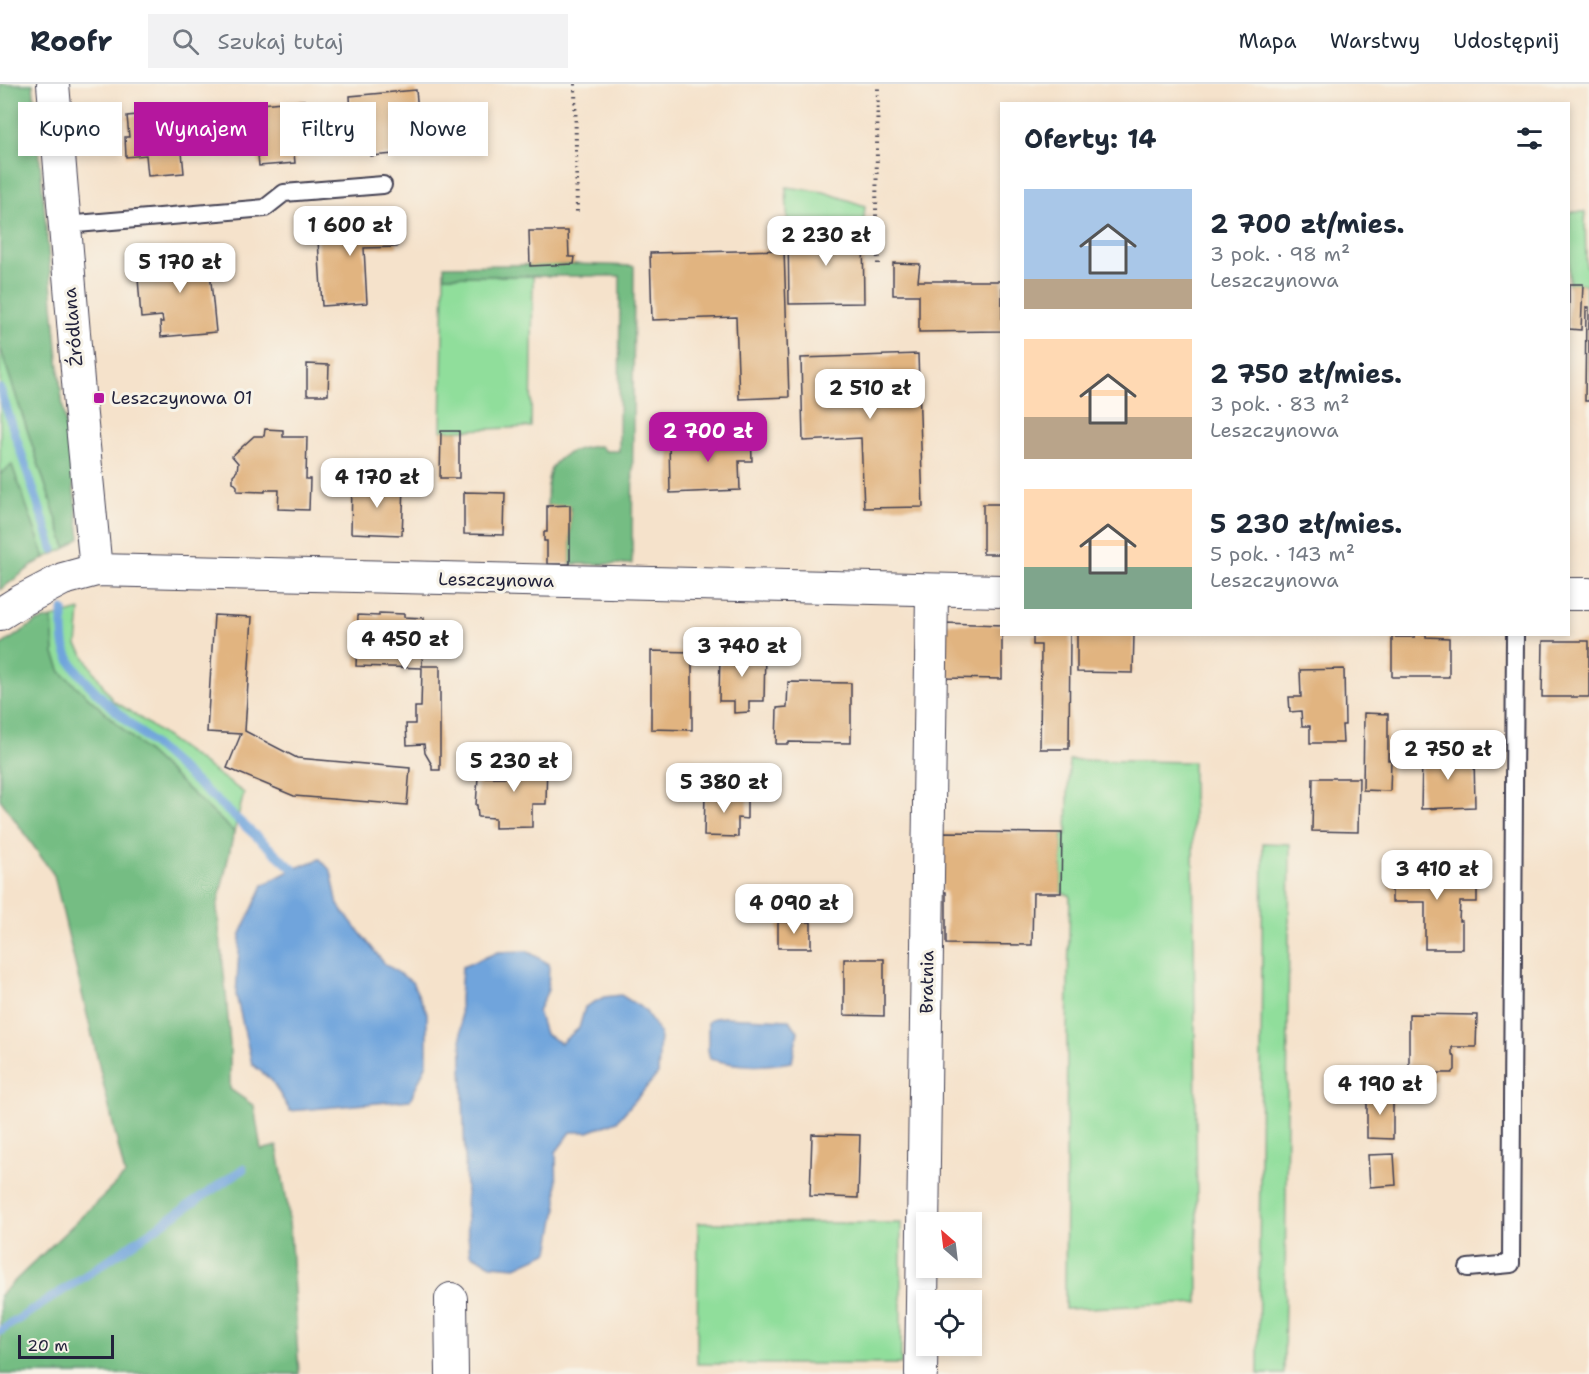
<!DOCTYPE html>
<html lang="pl">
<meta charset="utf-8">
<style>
:root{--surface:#fff;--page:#f2f2f3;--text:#1f2937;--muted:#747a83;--line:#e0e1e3;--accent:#b5179e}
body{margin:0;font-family:"Shantell Sans",sans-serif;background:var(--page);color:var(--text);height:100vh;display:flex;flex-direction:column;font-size:22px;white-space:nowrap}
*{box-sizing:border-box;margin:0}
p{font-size:20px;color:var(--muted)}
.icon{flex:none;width:33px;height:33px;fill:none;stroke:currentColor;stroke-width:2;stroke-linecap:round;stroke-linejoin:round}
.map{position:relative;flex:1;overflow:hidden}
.sheet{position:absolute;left:1000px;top:18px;width:570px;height:534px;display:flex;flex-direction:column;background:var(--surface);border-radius:0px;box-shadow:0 3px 9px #0003}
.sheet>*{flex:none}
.top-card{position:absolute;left:18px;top:18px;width:570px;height:54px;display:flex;gap:12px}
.needle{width:39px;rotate:332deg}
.fabs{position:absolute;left:916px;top:1128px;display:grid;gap:12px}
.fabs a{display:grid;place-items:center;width:66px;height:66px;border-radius:0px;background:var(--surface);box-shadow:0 3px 9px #0003;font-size:30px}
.scale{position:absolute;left:18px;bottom:15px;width:96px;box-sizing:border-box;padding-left:6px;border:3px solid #22223b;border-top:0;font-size:16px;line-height:21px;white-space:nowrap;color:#22223b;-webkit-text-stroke:4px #f7f3e8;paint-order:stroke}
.price{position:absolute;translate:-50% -51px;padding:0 14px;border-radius:12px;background:#fff;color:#222;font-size:20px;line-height:39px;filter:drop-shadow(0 2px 3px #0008)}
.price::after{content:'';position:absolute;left:50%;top:36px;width:18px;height:14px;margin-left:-9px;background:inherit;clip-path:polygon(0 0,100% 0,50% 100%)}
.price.on{background:var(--accent);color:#fff}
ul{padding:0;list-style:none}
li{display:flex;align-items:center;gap:18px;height:150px;padding:0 24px}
li span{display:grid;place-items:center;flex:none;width:168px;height:120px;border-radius:0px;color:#555}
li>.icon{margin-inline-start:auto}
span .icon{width:72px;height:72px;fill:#fffc;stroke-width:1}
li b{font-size:26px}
h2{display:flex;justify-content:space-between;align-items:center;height:72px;padding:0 24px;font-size:26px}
.pill{padding:0 21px;border-radius:0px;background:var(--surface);box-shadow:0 3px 9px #0003;font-size:21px;line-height:54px}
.pill.on{background:var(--accent);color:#fff}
header{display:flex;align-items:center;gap:36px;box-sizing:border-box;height:84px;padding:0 30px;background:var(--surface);border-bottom:2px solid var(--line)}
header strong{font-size:28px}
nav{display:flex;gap:33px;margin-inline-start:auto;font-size:21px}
.search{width:420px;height:54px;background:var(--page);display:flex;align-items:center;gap:15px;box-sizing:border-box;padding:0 21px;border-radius:0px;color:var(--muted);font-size:22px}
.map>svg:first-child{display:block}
.green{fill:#90de9b;stroke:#59806b;stroke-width:1.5}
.forest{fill:#74bd83;stroke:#4b705f;stroke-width:1.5}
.water{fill:#6fa4dc;stroke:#48638c;stroke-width:1.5}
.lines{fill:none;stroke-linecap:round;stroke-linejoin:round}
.stream{stroke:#6fa4dc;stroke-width:9}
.building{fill:#e1b480}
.service-casing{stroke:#423f51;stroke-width:20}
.minor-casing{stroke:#423f51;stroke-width:34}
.path{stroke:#423f51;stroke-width:4;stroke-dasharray:1.5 4.5;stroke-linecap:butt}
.service{stroke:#fff;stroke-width:16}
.minor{stroke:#fff;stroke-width:32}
.poi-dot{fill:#b5179e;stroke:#f7f3e8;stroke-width:2}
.labels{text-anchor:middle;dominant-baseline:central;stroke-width:6;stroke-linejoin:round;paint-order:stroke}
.street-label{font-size:18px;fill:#22223b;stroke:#f7f3e8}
.poi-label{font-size:18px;fill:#22223b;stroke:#f7f3e8;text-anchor:start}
</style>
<header>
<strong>Roofr</strong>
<div class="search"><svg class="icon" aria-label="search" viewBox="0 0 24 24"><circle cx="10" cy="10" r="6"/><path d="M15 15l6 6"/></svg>Szukaj tutaj</div>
<nav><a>Mapa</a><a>Warstwy</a><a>Udostępnij</a></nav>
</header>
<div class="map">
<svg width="1589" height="1290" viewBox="0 0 1589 1290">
<rect width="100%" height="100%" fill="#f7f3e8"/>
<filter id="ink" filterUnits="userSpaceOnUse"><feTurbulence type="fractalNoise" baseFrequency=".0167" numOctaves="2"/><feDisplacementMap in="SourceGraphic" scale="12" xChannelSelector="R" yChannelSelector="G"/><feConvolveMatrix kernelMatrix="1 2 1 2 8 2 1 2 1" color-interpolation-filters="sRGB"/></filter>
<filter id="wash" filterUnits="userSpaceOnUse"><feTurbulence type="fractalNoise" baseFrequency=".008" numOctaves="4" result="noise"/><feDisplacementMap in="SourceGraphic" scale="24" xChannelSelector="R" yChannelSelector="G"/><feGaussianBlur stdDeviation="1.35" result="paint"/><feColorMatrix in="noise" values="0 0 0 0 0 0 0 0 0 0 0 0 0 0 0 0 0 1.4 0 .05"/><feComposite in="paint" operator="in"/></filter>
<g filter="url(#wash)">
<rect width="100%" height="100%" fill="#f5e2cb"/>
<g class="green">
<path d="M786,103L824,108L865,122L863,146L788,148Z"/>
<path d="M1569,128H1585L1586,183H1589V223H1586V200H1569Z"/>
<path d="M444,192H533L531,343L441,347Z"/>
<path d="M0,263L66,464L45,474L12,382L0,390Z"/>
<path d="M80,526L77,561L113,617L130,627L244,709L234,748L61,588L54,570L52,534Z"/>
<path d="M1069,676L1193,678V758L1198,1219L1065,1225L1067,948L1070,811L1061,809L1062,750H1067Z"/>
<path d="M1263,759L1290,760L1284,1290H1258Z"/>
<path d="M698,1139H901V1280H697Z"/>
</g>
<g class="forest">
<path d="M0,0H33L61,307L80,454L66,464L0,263Z"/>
<path d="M574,180L634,182L632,480H570V422H547C548,410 546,393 552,383C562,368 583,363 600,362L605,367H619L620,192H444V182Z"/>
<path d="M12,381L45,474L36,479L0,506V390Z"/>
<path d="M52,534L54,570L61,588L234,748L217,824L226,909L230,962V1005L254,1022L261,1066L277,1062L287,1118L291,1160L299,1290H0V1211L125,1091L54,791L0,715V562L36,538Z"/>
</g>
<g class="water">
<path d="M320,775L331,787L338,821L384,879L412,898L427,929V979L410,1016L290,1027L272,997L252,980L236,911L240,852L263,801L293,785Z"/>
<path d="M527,867L549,880L548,906L538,927L545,950L561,959L579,944L585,923L604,913L621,911L645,926L660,950L658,990L617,1037L588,1048H571L556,1068L557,1124L549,1168L516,1183L491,1181L470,1170L467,1141L460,915L462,883L498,868Z"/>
<path d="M724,933L789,936L798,947L792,978C761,983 740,983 710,975L708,966V938L714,934Z"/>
</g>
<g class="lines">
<g class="stream">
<path d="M0,305L53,465"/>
<path d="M63,526C63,538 62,553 65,564C71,585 91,602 105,617L293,785"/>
<path d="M0,1247L79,1196L243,1085"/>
</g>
</g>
<g id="blocks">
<g class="building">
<path d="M416,6L418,27L422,26L424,46L404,48L406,69L371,72L369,51L349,53L347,33H351L350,12Z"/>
<path d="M304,16L307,36H311L313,56L293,58L295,79L259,82L257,61L237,63L236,43L240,42L238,22Z"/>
<path d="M193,26L196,46H200L202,66L182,68L184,89L148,92L146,71L126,73L125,53H129L127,32Z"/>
<path d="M396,134L397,163L364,164L367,219L322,222L317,139Z"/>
<path d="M863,146L864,219L789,220L788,148Z"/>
<path d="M529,147H568L569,173H575L574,180L530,182Z"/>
<path d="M784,166L789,313L739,315L736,233L652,236L650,169Z"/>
<path d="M208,167L216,248L161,253L160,238H163L162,232L141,234L138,194L159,192L158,186H155L153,171Z"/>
<path d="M893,179L920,180L918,197H1002V247L919,248V211H893Z"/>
<path d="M1569,200H1583L1581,246L1569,245Z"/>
<path d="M1586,223H1589V317H1585Z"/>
<path d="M918,270L923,423L864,424L861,354L803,357L801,274Z"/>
<path d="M307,280L329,281L328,311H307Z"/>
<path d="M265,345L283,346V353H307L306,395H310L309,426L278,425L279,406H265V408L237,407V402L233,398V391L237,387L238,379L232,372L254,352H264Z"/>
<path d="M751,346L752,377H739L740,406L670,409L669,355L737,353V347Z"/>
<path d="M441,347H459V394H440Z"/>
<path d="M352,400L404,402L402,451L351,449Z"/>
<path d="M464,408L505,409L504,451L464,450Z"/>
<rect x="983" y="420" width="19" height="50"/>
<path d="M570,421V480H547V457H544V448H547V422Z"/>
<path d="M379,529L404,530V533L424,534L422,582H440V686H432V681L425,669L424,660L407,661L406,640H415V623H421L422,584L356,582L358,531L379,532Z"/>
<path d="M214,531L252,533L245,647L297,674L410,684L407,721L294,712L227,684L241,650L207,648Z"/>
<path d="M944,539L1002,541V595L943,594Z"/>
<path d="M1041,550H1070L1069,665H1040L1041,561H1033V551Z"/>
<path d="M1077,550H1134L1133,589L1077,588Z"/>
<path d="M1415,550H1426V553L1449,554V593H1392V553H1415Z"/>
<path d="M1543,557H1589V613H1542Z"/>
<path d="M651,567L692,568V646L651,645Z"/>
<path d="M720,567H765L764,617H749V628L734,629V617H719Z"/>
<path d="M1344,585L1345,641H1342L1343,659H1310V642H1302L1301,627L1290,628L1289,613H1301L1300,586Z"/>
<path d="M788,598L851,599V659L789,658V660H776L777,624L787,623Z"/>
<path d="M1364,629L1388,630V676H1391L1390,707L1363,706Z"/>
<path d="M1456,663L1457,673L1474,672L1475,723L1421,725L1422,673H1438L1444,664Z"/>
<path d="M509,673H547L546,720H532V743L495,744V734L478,733L477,721H476L478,693H509Z"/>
<path d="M1313,694H1359L1358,748L1312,747Z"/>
<path d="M705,709H747V735L738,734V753L704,752Z"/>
<path d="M942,748L1062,749L1061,809H1033L1032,861L946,860V808H942Z"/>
<path d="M1390,786L1477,787V818H1460L1459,837H1462V865H1425V818H1392V806H1389Z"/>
<rect x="778" y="838" width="33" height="26"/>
<path d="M844,875H884V932L844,931Z"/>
<path d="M1409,930L1477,931L1476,963H1452V970L1455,972V986L1452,989H1436V998L1409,999Z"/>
<path d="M1367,1009L1393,1010V1055L1367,1054Z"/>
<path d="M812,1050L860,1051L858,1114L810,1112Z"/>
<path d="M1394,1070L1396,1101L1370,1103L1368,1071Z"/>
</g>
</g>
</g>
<g filter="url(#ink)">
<use href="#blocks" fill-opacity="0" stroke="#423f51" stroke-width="1.5"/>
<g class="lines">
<g class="service-casing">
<g id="service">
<path d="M65,141L265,124L284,109L383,101"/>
<path d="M1468,1184L1511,1180L1515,550"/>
</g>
</g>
<g class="minor-casing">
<g id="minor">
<path d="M53,0L80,321L96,486"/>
<path d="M1569,510H1589"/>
<path d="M0,530L19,518L63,495L96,486L1002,507"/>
<path d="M451,1215L452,1290"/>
<path d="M921,1290L932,507"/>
</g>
</g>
<g class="path">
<path d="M575,0L577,131"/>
<path d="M878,180L876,130L878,0"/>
</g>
<use href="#service" class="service"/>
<use href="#minor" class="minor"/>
</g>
</g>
<rect class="poi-dot" x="93" y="308" width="12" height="12" rx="3"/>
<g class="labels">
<g class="street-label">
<text transform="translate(73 243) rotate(-95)">Źródlana</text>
<text transform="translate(496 496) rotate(1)">Leszczynowa</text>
<text transform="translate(927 898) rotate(-89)">Bratnia</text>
</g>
<g class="poi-label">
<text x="111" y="314">Leszczynowa 01</text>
</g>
</g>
</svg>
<div class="fabs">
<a><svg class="needle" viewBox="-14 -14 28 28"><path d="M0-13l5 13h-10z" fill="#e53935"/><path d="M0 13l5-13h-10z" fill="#747a83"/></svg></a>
<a><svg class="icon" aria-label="locate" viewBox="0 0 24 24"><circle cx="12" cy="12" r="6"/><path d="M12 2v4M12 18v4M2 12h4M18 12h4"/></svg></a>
</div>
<div class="scale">20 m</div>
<b class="price" style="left:350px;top:173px">1 600 zł</b>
<b class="price" style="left:826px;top:183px">2 230 zł</b>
<b class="price" style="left:180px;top:210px">5 170 zł</b>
<b class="price" style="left:870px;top:336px">2 510 zł</b>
<b class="price on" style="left:708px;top:379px">2 700 zł</b>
<b class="price" style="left:377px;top:425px">4 170 zł</b>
<b class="price" style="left:405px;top:587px">4 450 zł</b>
<b class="price" style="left:742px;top:594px">3 740 zł</b>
<b class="price" style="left:1448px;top:697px">2 750 zł</b>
<b class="price" style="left:514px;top:709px">5 230 zł</b>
<b class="price" style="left:724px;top:730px">5 380 zł</b>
<b class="price" style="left:1437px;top:817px">3 410 zł</b>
<b class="price" style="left:794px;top:851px">4 090 zł</b>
<b class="price" style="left:1380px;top:1032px">4 190 zł</b>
<div class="top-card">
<a class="pill">Kupno</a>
<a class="pill on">Wynajem</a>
<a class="pill">Filtry</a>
<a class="pill">Nowe</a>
</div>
<section class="sheet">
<h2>Oferty: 14<svg class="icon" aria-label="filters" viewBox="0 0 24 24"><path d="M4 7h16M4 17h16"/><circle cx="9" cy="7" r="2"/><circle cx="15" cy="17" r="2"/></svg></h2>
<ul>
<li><span style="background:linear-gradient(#a9c7e8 75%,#b9a48a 0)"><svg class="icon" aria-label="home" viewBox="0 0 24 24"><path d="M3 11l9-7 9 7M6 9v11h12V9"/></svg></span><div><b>2 700 zł/mies.</b><p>3 pok. · 98 m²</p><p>Leszczynowa</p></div></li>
<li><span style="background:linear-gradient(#ffd9b3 65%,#b9a48a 0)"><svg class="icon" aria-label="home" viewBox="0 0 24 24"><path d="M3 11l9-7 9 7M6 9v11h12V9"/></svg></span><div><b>2 750 zł/mies.</b><p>3 pok. · 83 m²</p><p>Leszczynowa</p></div></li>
<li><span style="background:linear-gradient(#ffd9b3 65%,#7fa58c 0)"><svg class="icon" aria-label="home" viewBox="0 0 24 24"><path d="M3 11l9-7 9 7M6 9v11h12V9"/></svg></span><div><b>5 230 zł/mies.</b><p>5 pok. · 143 m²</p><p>Leszczynowa</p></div></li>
</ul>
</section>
</div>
